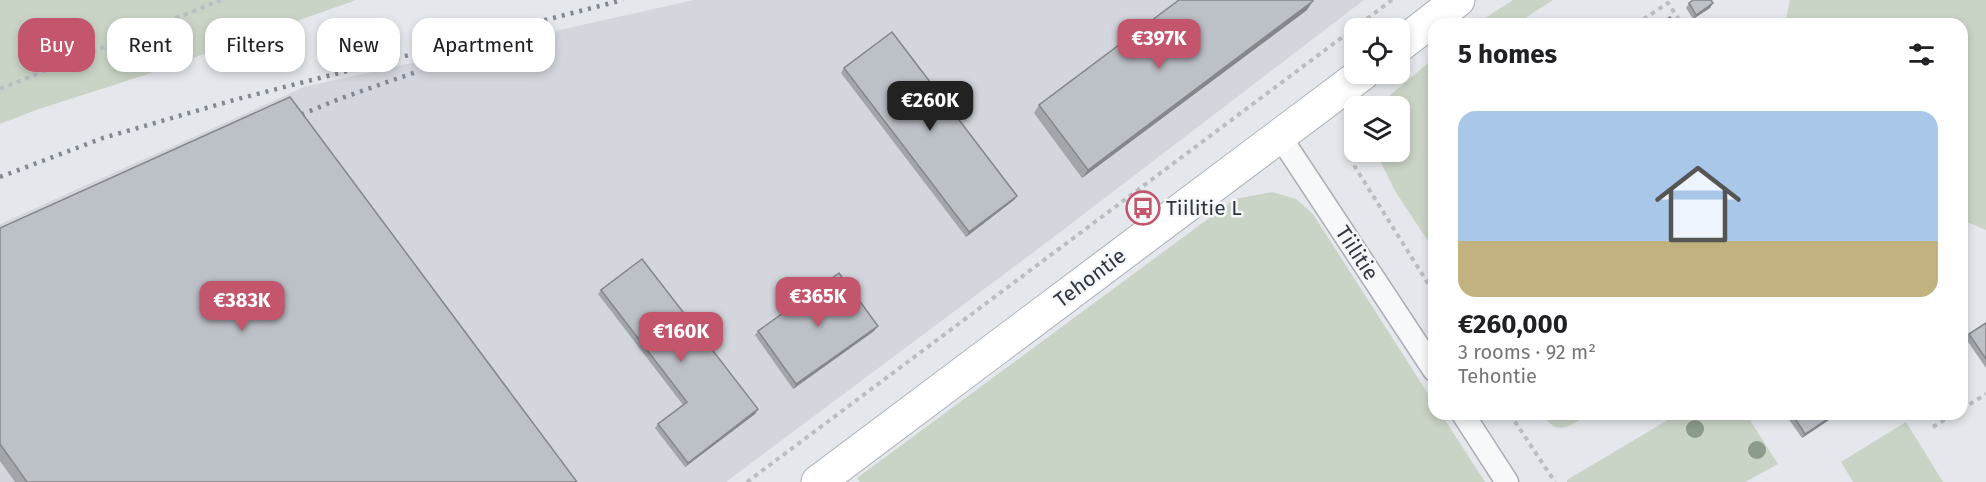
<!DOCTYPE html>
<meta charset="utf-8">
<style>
:root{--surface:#fff;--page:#f6f6f6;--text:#202124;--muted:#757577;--line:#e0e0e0;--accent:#c3566c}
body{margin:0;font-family:"Fira Sans",sans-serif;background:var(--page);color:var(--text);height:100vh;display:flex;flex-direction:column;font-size:22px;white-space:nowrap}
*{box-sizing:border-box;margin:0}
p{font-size:20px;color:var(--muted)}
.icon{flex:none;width:33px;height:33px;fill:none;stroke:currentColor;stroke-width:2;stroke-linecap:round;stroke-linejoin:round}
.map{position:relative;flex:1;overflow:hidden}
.panel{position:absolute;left:1428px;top:18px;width:540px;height:402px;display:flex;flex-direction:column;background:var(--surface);border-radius:18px;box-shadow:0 3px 9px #0003}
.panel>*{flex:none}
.guide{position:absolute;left:18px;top:18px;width:570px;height:54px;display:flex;gap:12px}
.fabs{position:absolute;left:1344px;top:18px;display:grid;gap:12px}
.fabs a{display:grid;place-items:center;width:66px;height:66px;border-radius:12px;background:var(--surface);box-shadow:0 3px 9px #0003;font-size:30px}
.price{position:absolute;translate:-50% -51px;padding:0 14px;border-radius:12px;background:var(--accent);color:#fff;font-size:20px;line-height:39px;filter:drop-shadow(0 2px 3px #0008)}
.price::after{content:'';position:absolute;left:50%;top:36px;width:18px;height:14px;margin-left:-9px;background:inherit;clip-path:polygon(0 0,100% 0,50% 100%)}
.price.current{background:#222;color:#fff}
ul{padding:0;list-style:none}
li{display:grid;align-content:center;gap:12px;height:318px;padding:0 30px}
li+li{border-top:2px solid var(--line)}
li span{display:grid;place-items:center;height:186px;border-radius:18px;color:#555}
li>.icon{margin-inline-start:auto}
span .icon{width:108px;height:108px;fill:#fffc;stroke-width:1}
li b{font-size:26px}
h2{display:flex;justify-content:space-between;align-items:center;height:72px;padding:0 30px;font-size:26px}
.tag{padding:0 21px;border-radius:18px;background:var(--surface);box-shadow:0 3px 9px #0003;font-size:21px;line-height:54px}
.tag.current{background:var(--accent);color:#fff}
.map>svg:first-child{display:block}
.built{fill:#d3d6dc}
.green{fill:#cad4c6}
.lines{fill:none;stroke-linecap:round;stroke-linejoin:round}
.street-casing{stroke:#a9aeb5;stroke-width:25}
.secondary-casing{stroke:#a9aeb5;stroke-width:35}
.path{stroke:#babec2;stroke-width:4;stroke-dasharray:4.5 4.5;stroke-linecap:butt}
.street{stroke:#f7f8f9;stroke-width:22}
.secondary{stroke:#fff;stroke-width:33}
.rail{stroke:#7f8893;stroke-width:4.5;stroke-dasharray:3 6;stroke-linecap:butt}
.tree{fill:#8c9b8b}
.wall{fill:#a2a6ab}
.shaded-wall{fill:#84878b}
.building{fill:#bcc1c7;stroke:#84878b;stroke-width:1.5}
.labels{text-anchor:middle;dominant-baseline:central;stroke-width:5;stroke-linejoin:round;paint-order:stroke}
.poi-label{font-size:21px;fill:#2d3642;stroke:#f4f6f8;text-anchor:start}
.street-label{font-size:21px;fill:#2d3642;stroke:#f4f6f8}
</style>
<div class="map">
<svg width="1986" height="482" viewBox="0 0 1986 482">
<rect width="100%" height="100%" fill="#e4e7eb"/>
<path class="built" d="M694,0H1364L1059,233L726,482H0V224L304,87Z"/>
<g class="green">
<path d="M0,0H356L145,75L36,110L0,124Z"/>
<path d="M1513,0H1553L1516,24H1476Z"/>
<path d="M1790,0H1986V230L1962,220V24H1785Z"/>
<path d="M1434,58V250L1395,191L1376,152H1400V106H1379L1381,103Z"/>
<path d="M1272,192L1296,199L1313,214L1434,403V414H1441L1485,482H860L857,478L1235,199Z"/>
<path d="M1542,414H1588C1570,426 1558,438 1542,414Z"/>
<path d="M1678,414H1746L1778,464L1745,482H1567V480Z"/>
<path d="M1906,422L1943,482H1853L1841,462Z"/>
</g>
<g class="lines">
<g class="street-casing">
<g id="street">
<path d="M1279,135L1434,370"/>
<path d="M1463,414L1507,482"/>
</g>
</g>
<g class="secondary-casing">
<g id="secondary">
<path d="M1400,45L1458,0"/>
<path d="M818,482L1362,74"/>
</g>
</g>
<g class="path">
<path d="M1636,24L1668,3L1682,24"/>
<path d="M0,89L221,0"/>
<path d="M1350,121L1349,146L1355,167L1434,293"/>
<path d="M1962,409L1986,394"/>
<path d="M1510,414L1555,482"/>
<path d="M1933,427L1954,414"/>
<path d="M747,482L1392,0"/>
</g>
<use href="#street" class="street"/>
<use href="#secondary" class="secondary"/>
<g class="rail">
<path d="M293,118L339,99L416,72"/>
<path d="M0,177L103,138L234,100L623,0"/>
</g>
</g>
<g class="tree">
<circle cx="1695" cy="429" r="9"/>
<circle cx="1757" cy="450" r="9"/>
</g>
<g class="wall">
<path d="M1689,3L1710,8L1693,19L1686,8Z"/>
<path d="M1307,10L1082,178L1034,113L1039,105Z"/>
<path d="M844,68L1017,196L1014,200L966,237L841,73Z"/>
<path d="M0,228L577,482H15L0,461Z"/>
<path d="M601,290L758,409L755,414L685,467L655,428L658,424L683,405L598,294Z"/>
<path d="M1986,323V368L1966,339L1969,334Z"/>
<path d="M758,331H874L793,389L755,335Z"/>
<path d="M1785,414H1838L1802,438Z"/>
</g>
<g class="shaded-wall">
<path d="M1313,1L1307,10L1082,178L1088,170Z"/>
<path d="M1713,3L1710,8L1693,19L1696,15Z"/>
<path d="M1017,196L1014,200L966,237L969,232Z"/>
<path d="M878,326L874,331L793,389L796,384Z"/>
<path d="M758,409L755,414L685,467L688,463Z"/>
<path d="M1835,414H1838L1802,438L1805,434Z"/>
</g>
<g class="building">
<path d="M1179,0H1312L1313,1L1088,170L1039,105Z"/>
<path d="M1693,0H1711L1713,3L1696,15L1689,3Z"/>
<path d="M1670,17L1675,24H1659Z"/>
<path d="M892,32L1017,196L969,232L844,68Z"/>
<path d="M290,97L577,482H27L0,444V228Z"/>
<path d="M642,259L758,409L688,463L658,424L687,402L601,290Z"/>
<path d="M839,273L878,326L796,384L758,331Z"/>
<path d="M1986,323V359L1969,334Z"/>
<path d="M1792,414H1835L1805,434Z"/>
</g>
<defs>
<g id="bus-ring" transform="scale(1.725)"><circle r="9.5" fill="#f4f6f8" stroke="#c3566c" stroke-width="1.5"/><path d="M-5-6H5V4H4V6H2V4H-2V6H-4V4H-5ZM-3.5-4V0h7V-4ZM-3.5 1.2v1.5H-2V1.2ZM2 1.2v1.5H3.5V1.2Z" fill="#c3566c"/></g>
</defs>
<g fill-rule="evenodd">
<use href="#bus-ring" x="1143" y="208"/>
</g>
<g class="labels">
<g class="poi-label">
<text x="1166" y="208">Tiilitie L</text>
</g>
<g class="street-label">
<text transform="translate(1357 253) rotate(57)">Tiilitie</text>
<text transform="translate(1090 278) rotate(-37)">Tehontie</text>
</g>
</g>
</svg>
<div class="fabs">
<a><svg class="icon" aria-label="locate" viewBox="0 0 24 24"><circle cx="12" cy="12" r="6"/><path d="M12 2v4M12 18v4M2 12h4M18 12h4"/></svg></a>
<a><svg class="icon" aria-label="layers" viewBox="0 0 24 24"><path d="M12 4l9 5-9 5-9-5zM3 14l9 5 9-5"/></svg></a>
</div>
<b class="price" style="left:1159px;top:70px">€397K</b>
<b class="price current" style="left:930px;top:132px">€260K</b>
<b class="price" style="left:818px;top:328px">€365K</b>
<b class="price" style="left:242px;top:332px">€383K</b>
<b class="price" style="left:681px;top:363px">€160K</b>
<div class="guide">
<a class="tag current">Buy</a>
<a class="tag">Rent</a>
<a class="tag">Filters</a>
<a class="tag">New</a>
<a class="tag">Apartment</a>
</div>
<section class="panel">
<h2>5 homes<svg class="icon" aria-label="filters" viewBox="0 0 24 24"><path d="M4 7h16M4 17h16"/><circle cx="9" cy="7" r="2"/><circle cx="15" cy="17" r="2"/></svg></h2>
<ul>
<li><span style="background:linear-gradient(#a9c7e8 70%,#c2b280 0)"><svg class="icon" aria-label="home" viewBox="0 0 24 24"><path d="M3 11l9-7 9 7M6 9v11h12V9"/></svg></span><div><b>€260,000</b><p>3 rooms · 92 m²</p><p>Tehontie</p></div></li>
</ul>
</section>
</div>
